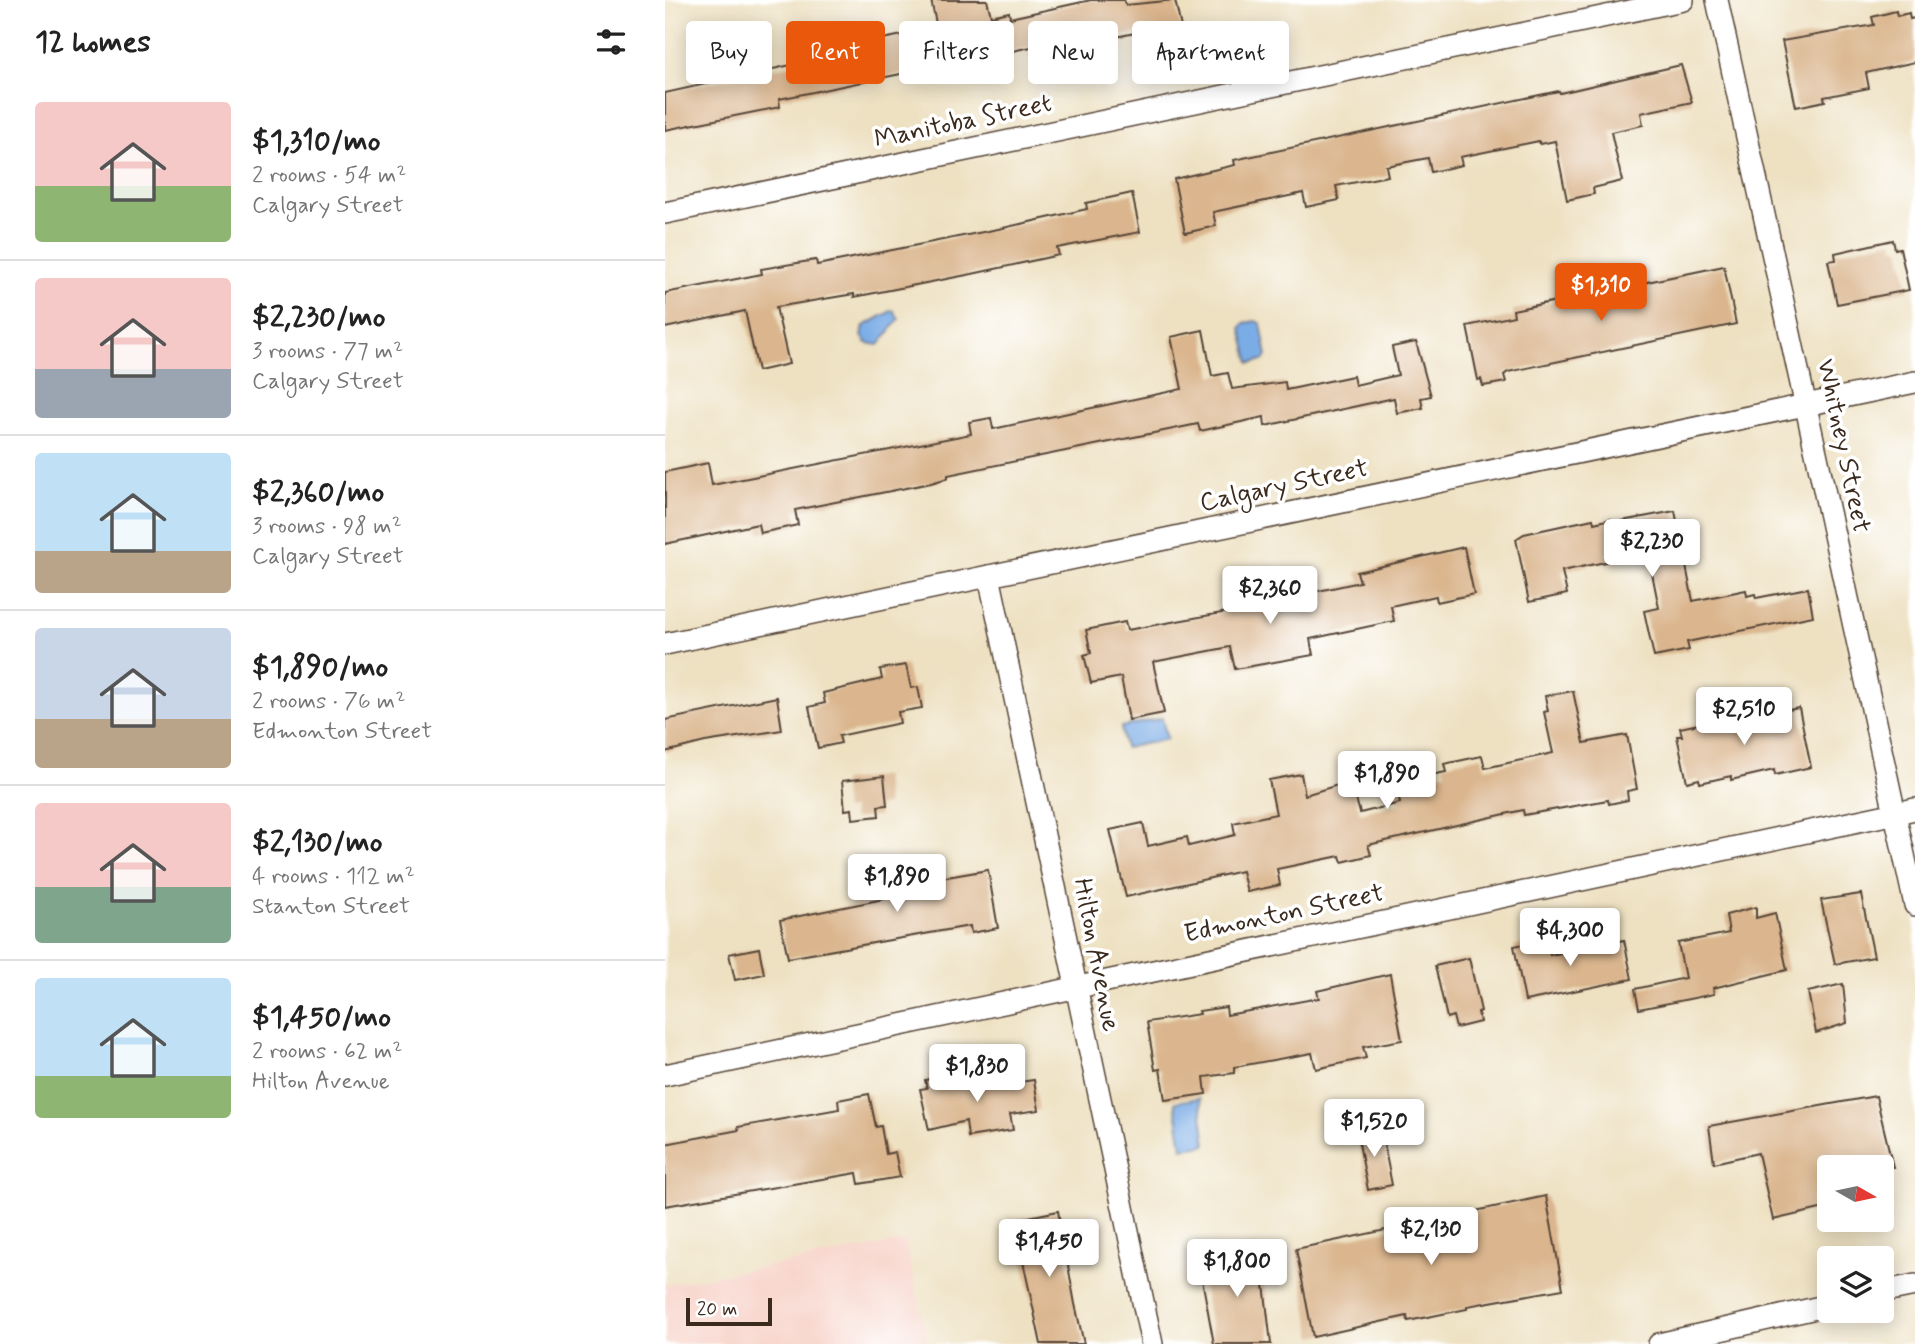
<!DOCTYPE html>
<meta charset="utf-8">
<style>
:root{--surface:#fff;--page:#f2f2f2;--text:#222;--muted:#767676;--line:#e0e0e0;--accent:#ea580c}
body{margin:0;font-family:Mynerve,sans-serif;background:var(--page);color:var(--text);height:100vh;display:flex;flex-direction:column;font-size:26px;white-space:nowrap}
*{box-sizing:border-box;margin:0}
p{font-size:23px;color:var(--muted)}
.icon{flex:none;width:38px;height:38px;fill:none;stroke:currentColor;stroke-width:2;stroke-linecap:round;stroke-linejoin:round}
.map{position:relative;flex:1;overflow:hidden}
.details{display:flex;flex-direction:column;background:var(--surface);width:665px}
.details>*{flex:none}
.banner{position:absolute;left:21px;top:21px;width:665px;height:63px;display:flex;gap:14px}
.needle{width:46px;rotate:99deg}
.tools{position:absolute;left:1152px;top:1155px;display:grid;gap:14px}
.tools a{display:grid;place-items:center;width:77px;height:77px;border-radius:7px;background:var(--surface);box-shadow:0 4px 18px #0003;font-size:35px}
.scale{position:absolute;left:21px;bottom:18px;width:86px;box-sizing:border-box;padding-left:7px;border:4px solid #3b2a1e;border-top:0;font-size:19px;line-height:24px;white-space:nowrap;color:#3b2a1e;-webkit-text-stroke:5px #fff;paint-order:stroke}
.price{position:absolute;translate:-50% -60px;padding:0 16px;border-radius:7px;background:#fff;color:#222;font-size:23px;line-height:46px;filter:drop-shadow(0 2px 4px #0008)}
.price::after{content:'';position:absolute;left:50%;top:42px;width:21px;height:16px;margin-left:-10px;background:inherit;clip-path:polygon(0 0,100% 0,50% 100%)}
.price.selected{background:var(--accent);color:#fff}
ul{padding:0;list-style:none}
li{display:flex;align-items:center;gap:21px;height:175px;padding:0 35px}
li+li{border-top:2px solid var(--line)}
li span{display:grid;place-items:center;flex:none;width:196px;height:140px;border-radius:7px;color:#555}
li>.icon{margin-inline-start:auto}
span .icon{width:84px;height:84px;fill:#fffc;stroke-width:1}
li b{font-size:30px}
h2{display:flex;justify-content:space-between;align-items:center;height:84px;padding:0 35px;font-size:30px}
.chip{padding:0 24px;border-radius:7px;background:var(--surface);box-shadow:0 4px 18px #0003;font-size:24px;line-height:63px}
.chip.selected{background:var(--accent);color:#fff}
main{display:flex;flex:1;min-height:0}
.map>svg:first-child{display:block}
.built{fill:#f7d1c7}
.water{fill:#7aace6;stroke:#5a6b82;stroke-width:2}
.building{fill:#dab58d}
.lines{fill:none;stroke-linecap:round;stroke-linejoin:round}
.street-casing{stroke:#564537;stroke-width:24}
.street{stroke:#fff;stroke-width:21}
.labels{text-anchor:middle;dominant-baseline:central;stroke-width:7;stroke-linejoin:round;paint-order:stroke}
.street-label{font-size:26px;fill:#3b2a1e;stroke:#fff}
</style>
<main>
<section class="details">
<h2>12 homes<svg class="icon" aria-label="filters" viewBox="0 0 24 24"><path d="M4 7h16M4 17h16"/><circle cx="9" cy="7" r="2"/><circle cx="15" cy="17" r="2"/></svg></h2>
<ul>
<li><span style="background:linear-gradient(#f6c9c9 60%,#8fb573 0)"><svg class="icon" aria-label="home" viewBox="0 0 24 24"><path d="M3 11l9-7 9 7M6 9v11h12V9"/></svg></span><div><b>$1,310/mo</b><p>2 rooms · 54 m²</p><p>Calgary Street</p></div></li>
<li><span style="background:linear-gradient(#f6c9c9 65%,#9aa5b1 0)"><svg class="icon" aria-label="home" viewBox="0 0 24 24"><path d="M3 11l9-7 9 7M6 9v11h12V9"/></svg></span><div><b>$2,230/mo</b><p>3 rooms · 77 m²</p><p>Calgary Street</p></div></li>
<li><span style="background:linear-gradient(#bfe0f5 70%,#b9a48a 0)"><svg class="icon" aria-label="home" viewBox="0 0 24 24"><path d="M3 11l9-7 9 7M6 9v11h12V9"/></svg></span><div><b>$2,360/mo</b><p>3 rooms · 98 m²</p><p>Calgary Street</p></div></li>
<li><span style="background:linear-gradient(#c9d6e8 65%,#b9a48a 0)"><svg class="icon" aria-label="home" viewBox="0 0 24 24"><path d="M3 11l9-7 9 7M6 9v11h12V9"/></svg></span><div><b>$1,890/mo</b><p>2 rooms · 76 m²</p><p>Edmonton Street</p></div></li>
<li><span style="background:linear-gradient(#f6c9c9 60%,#7fa58c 0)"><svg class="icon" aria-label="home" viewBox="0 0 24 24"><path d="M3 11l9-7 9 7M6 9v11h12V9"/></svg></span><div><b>$2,130/mo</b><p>4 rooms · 112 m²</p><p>Stanton Street</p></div></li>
<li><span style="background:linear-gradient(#bfe0f5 70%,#8fb573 0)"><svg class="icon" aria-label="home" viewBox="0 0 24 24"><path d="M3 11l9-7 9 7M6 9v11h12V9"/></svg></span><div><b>$1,450/mo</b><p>2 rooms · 62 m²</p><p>Hilton Avenue</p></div></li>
</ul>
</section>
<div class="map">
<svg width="1250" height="1344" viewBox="0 0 1250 1344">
<rect width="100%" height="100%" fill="#fff"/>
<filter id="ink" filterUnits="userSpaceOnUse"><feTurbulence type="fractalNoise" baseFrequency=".0143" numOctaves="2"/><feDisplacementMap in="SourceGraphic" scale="14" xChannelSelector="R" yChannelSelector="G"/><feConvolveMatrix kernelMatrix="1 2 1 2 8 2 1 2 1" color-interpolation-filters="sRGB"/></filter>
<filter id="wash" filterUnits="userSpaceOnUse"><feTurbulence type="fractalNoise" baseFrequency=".00686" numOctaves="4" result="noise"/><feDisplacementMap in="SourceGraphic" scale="28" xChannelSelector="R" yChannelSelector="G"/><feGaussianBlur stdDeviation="1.57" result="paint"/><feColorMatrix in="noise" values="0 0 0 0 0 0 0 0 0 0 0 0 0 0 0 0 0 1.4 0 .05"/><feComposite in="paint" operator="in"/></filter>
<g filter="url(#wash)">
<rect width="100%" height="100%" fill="#eee1c2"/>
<path class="built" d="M240,1241L263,1344H0V1285Z"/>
<g class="water">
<path d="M228,310L234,319L214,345L202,343L197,336L199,326Z"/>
<path d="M591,321L596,324L602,356L599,360L585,363L576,328L579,323Z"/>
<path d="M497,718L502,739L460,748L456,727Z"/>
<path d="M535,1098L541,1145L517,1148L510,1102Z"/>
</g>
<g id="blocks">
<g class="building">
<path d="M266,0H322L326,16L344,12L345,18L426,0H459L461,5L510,0L517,32L477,40L475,32L388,50L386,43L114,99L115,107L0,130V93L135,63L134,56L272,28Z"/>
<path d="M1231,11L1232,16L1244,13L1245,19L1250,18V62L1201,73L1204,88L1159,97L1160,101L1131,107L1117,41L1209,25L1207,17Z"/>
<path d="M1016,65L1027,102L976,113L978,125L946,132L957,181L928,188L929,194L902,200L890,141L875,144L874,141L795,157L797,165L766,172L763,158L721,166L723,176L671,186L674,200L641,207L638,193L548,212L551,226L520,233L509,179L570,165L569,160L894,91L895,93Z"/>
<path d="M467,193L475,232L392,248L394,255L307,274L189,297V294L111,307L124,364L93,371L80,311L0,328V293L97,274L96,269L151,260L152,265L338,228L422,209L421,203Z"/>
<path d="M1228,240L1230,249L1235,248L1244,290L1172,304L1163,261L1171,260L1170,253Z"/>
<path d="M1059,266L1071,324L843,372L839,375L841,382L818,386L816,379L813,380L802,326L849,316L848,310Z"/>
<path d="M538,330L547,376L563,373L567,389L620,382L621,390L688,376L690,385L733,375L727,347L751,342L766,396L756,398L758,408L732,413L729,398L600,426L599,417L535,431L533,424L283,475V478L266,483L130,510L133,525L95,533L93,524L0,544V472L43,463L47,485L306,434L304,422L326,418L328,429L517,389L506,337Z"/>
<path d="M1010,511L1028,601L1081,590L1082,596L1090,594L1091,598L1143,588L1148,616L1022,642L1024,650L989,657L979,611L994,608L983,553L897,571L902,594L864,602L851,539L859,534L928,519L929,523L946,519V523Z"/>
<path d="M799,547L809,594L772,602L771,596L726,606L729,621L645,639L648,655L570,669L565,647L488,662L499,713L464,720L456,677L426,683L419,655L426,653L421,630L460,622L462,630L607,604V601L695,582L692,572Z"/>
<path d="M241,665L246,688L253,687L257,708L233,712L235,723L174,736L176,743L153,748L144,707L160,703L158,693L217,679L215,669Z"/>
<path d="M908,691L919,743L962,735L972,789L962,791L963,800L944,804L943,800L859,815L858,810L703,845L706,855L677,862L675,856L612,869L615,885L582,892L577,871L461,897L445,830L478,823L483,846L522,837L524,846L570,835L568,823L611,814L604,780L636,774L640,795L686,781L695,813L735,803L731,782L781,772L779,764L817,756L820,768L888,753L879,712L883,711L880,696Z"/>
<path d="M112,697L117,730L40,742L0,752V720Z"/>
<path d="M1134,708L1146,767L1110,775L1109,770L1066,780V776L1035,783L1034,779L1022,782L1012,736H1017L1015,728L1080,714V718Z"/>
<path d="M219,776L222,805L213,806L214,816L188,819L187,809L180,810L177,781Z"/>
<path d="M323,870L333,928L306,933L305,926L123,958L115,920L219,899L216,882L220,880L275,871L276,878Z"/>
<path d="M1196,894L1209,957L1170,964L1156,900Z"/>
<path d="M1091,907V918L1110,913L1122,970L1048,988L1049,994L974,1009L970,989L1020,978L1013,943L1064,933L1061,915Z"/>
<path d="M882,940L885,955L959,940L967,979L860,1001L849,946Z"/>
<path d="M94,948L99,974L70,980L64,954Z"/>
<path d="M804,958L816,1011L813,1012L815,1022L791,1028L788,1016L782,1018L770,966Z"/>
<path d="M725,974L737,1040L698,1047L701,1058L651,1069L647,1053L569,1067V1073L539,1077L541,1094L500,1100L495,1069L490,1070L482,1022L535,1014L534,1011L561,1007L562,1015L654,998L652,991Z"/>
<path d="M1178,984L1182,1023L1151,1033L1143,992Z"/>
<path d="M284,1075L286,1083L334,1076L335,1085L369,1080L374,1110L345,1114L348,1130L303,1137L301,1121L264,1130L255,1089L262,1088L260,1080Z"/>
<path d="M204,1094L211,1127L216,1126L221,1154L230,1152L235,1177L194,1184L192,1173L0,1206V1144L74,1130L73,1127L174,1109L173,1100Z"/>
<path d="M1211,1096L1228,1167H1164V1207L1108,1220L1093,1153L1049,1163L1044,1126Z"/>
<path d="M716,1129L727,1185L703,1190L692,1133Z"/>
<path d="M881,1196L898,1289L802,1306V1309L743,1321L742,1316L648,1337L631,1249Z"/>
<path d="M393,1211L410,1304L419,1344H376L349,1220Z"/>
<path d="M595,1250L606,1344H549L534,1263Z"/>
</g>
</g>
</g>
<g filter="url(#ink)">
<use href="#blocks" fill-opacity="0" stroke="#564537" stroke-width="2"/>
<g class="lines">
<g class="street-casing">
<g id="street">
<path d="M1052,0L1250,905"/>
<path d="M0,213L1018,0"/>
<path d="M324,576L487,1344"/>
<path d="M0,644L1250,382"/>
<path d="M0,1075L1250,809"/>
<path d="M1216,1292L1250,1285"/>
<path d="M994,1344L1164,1305"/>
</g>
</g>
<use href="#street" class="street"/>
</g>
</g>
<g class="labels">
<g class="street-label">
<text transform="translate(298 122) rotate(-12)">Manitoba Street</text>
<text transform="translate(1178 446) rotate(78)">Whitney Street</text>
<text transform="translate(619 486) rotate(-12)">Calgary Street</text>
<text transform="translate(619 914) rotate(-12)">Edmonton Street</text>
<text transform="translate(431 955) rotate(79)">Hilton Avenue</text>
</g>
</g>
</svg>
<div class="tools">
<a><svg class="needle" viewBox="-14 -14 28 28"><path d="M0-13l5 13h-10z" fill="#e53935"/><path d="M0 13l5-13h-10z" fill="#767676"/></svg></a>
<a><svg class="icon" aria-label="layers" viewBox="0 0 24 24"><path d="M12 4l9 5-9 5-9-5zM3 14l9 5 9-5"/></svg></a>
</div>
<div class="scale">20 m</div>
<b class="price selected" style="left:936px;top:323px">$1,310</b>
<b class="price" style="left:987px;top:579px">$2,230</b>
<b class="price" style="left:605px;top:626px">$2,360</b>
<b class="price" style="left:1079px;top:747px">$2,510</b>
<b class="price" style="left:722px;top:811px">$1,890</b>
<b class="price" style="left:232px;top:914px">$1,890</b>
<b class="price" style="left:905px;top:968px">$4,300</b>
<b class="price" style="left:312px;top:1104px">$1,830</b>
<b class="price" style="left:709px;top:1159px">$1,520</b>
<b class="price" style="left:766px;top:1267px">$2,130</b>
<b class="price" style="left:384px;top:1279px">$1,450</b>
<b class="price" style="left:572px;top:1299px">$1,800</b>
<div class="banner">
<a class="chip">Buy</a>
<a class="chip selected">Rent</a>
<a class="chip">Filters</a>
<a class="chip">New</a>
<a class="chip">Apartment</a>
</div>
</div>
</main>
